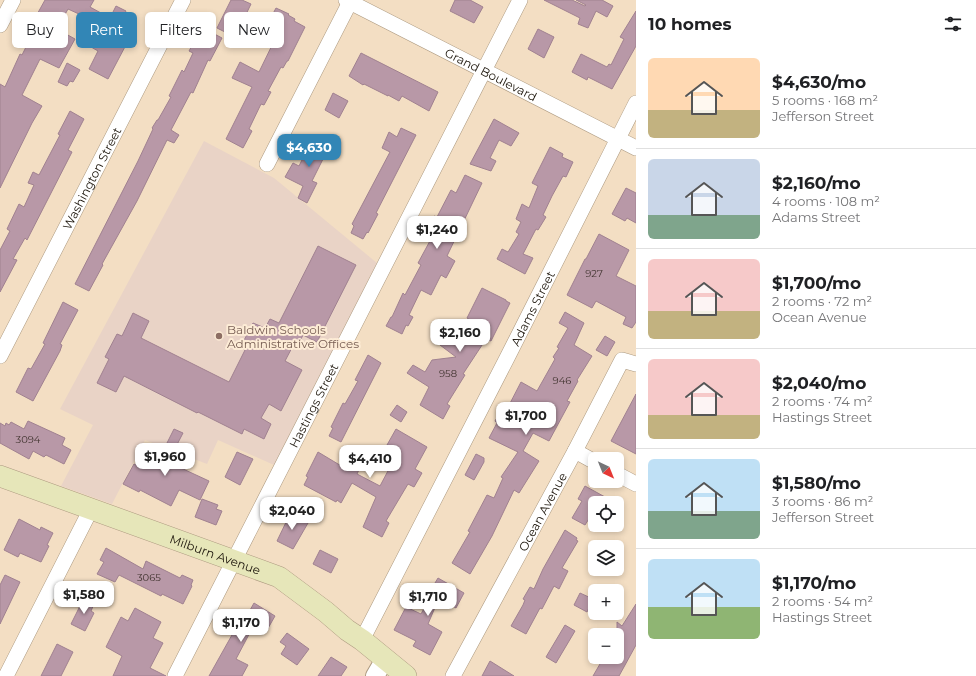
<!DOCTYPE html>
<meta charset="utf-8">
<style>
:root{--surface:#fff;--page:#f2f2f2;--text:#202124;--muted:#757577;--line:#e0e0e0;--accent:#3286b6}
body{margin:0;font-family:Montserrat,sans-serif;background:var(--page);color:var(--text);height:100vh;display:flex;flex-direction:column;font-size:15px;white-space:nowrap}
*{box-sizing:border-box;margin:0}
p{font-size:13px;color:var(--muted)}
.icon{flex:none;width:22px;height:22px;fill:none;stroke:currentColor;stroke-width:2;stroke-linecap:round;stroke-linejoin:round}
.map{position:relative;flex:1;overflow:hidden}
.drawer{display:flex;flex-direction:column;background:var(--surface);width:340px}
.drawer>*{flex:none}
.guide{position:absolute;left:12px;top:12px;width:380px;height:36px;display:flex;gap:8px}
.needle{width:26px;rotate:137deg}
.tools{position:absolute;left:588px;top:452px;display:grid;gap:8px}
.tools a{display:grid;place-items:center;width:36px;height:36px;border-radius:6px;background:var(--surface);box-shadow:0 2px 6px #0003;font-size:20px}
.price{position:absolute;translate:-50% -34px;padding:0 9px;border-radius:8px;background:#fff;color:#222;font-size:13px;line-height:26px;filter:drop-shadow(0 1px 2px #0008)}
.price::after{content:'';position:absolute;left:50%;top:24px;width:12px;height:9px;margin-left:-6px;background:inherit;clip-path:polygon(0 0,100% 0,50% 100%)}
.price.current{background:var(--accent);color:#fff}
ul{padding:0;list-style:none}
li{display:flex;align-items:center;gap:12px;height:100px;padding:0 12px}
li+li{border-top:1px solid var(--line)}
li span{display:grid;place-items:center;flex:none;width:112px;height:80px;border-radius:6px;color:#555}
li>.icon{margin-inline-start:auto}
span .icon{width:48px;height:48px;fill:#fffc;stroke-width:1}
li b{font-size:17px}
h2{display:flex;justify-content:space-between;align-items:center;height:48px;padding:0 12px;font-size:17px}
.chip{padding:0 14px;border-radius:6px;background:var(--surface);box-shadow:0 2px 6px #0003;font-size:14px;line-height:36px}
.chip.current{background:var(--accent);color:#fff}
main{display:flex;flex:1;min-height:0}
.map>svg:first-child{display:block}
.education{fill:#e9d3c6}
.building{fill:#b898a7;stroke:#a08190}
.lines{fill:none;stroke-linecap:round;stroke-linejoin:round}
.minor-casing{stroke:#ad9a80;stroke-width:16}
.tertiary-casing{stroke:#ad9a80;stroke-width:20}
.secondary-casing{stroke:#ad9a80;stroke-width:22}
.minor{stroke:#fff;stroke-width:15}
.tertiary{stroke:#fff;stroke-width:18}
.secondary{stroke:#e6e6b9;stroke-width:21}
.education-dot{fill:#8d6e63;stroke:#fdecd6;stroke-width:1.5}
.labels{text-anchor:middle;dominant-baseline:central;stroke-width:4;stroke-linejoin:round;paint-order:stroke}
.number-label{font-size:10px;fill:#423531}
.street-label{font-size:12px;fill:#1b140a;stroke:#fdecd6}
.education-label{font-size:12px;fill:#785e54;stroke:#fdecd6;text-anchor:start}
</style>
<main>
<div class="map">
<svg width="636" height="676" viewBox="0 0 636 676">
<rect width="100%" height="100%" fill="#f3dec3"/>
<path class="education" d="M204,141L274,178L377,263L274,465L218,440L207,464L145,440L112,504L61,486L93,425L60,409Z"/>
<g class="building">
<path d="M45,0H94L90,7L110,18L116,6L126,11L115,34L128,41L108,79L89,69L98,51L79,40L90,19L68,9L57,29L75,39L59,68L40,59L22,95L42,106L32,123L0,188V84L5,87L20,54L22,55L37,25L35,24L37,20L35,18Z"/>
<path d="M231,0H242L251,4L235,37L217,28Z"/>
<path d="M455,0H470L483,7L474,23L450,11Z"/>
<path d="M544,0H572L585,6L586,5L576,0H602L613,6L607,17L596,11L588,28L578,24L580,18Z"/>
<path d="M276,8L289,14L288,15L295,19L294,21L305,27L288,61H287L283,68L281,67L268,91L271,92L264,105L261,104L249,129L252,131L243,148L226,139L252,87L232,78L240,62L259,72L278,33L266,27Z"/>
<path d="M636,11V46L612,89L588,77L587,80L572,72L581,54L607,67L609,64L611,65L624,39L620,37Z"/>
<path d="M205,29L222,38L210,61L208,60L193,93L191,92L171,130L179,135L174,143L167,140L137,201L102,264L103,265L89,291L75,284L138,161L153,129L152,128L157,120H158L171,97L169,96L182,70L184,72L193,53L189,51L197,37L200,38Z"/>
<path d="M538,29L554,37L544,58L528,49Z"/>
<path d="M361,53L438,92L429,111L402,96L399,101L388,95V96L364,84L363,85L349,76Z"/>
<path d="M67,63L80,70L73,82L70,81L67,86L58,82Z"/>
<path d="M333,93L348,101L339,118L325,110Z"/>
<path d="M70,111L84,119L68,150L72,152L27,240L25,238L13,259L17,260L0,292V250L10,231L7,229L19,204L24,207L34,185L28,183L33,172L39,175L60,135L58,134Z"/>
<path d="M494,119L519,133L511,146L499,140L490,158L496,161L491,171L470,164Z"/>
<path d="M401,128L416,135L376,213L378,214L368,233L367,232L363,239L351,233L354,226L352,224L390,152L382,148L389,132L397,137Z"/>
<path d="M314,136L330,145L312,181L317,183L307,203L298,198L303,186L285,177L293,163L299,166Z"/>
<path d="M550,147L563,154L562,157L573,162L566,177L563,176L552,196L543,215L546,217L538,230L536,229L523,254L533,258L525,274L497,259L502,249L508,252L519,234L516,232L521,222L516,219L522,204L529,208L538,186L532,183Z"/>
<path d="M465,175L482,183L447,256L455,261L446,278L441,275L431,295L421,290L409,315L413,317L408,326L406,325L402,334L386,326L391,317H392L403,293L405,295L421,265L418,263L431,239L424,236L434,216L437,217L451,190L456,193Z"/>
<path d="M626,188L636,193V223L627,218L625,221L612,214Z"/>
<path d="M599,234L629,250L616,276L636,286V322L632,328L623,324L626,317L596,301L592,308L567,295L585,259H586Z"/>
<path d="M318,246L356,265L317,342L303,335L300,341L296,340L285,361L302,370L281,411L269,404L261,418L271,424L264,439L244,429L242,434L198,412L197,413L124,376L116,392L97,383L109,359L105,357L117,334L122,336L133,313L149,321L141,338L229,382L245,350L240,348L253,323L265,328L270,319L279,323Z"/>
<path d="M482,288L506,300V301L510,303L491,341L486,339L463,374L465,375L447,404L450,406L443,419L420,405L429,387L407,373L413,365L425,372L432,360L456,357L440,345L448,332L459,340L472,321L467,318Z"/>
<path d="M63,302L78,310L60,344L62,345L60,351L33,401L16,392L28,368L31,369L45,344L43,343Z"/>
<path d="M565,312L584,323L574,345L592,356L577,380L578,381L567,401L570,402L549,441L533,433L523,451L539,461L519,493L514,490L492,536L470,574L452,563L470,532L468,531L487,495L494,498L503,478L501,477L518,452L489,438L497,423L495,421L501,411L505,413L521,382L537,391L555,359L553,357L559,348L557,347L568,328L559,323Z"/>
<path d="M605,336L615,342L607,356L596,350Z"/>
<path d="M368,355L381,363L341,442L329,436L333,428L331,427L343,403L345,404L358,381L355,380Z"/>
<path d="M636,394V454L611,441Z"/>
<path d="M397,405L407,412L401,422L390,415Z"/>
<path d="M28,421L65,438L62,445L71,450L64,464L46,455L44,457L33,451L29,459L0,443V423L5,426L6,423L9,425L11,422L24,429Z"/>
<path d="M174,429L183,433L168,462L209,481L200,500L179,490L171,506L140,490L139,492L123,484L134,464L136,465L140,457L156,465Z"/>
<path d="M396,429L427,447L415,469L422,473L414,487L408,484L386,521L389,523L382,537L363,527L376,497L352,483L341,503L337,500L336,502L304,485L308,477L306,476L318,452L343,467L351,454L363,461L357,474L380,486L398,452L387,445Z"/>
<path d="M237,452L253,459L240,485L225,477Z"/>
<path d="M476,454L484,458V462L474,480L465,475Z"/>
<path d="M585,486L616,503H595V509L585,525L572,518L582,501L578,499Z"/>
<path d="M202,499L218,505L216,509L222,511L216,525L195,517Z"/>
<path d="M290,514L308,523L293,549L277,541Z"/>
<path d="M19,519L40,530L41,527L53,533L47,545L49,546L41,562L20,553L18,557L4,550Z"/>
<path d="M565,530L577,538L576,540L578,541L562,568L568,571L559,589L554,586L542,609L540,608L526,634L511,626L523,605L525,600L523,599L530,587L534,589L543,569Z"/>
<path d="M106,548L143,569L146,561L180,578L182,575L193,580L191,585L192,586L183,604L162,594L161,596L119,575L115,582L97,574L104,562L100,560Z"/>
<path d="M320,550L338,559L331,573L313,564Z"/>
<path d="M5,575L20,582L0,624V585Z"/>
<path d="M438,578L464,593L456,608L439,598L428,624L442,632L430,655L413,646L416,641L394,630L406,607L421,614L432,594L429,593Z"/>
<path d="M580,593L593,599L587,612L574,605Z"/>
<path d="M84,598L94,604L91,611L94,613L85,631L71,624Z"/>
<path d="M254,603L275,616L267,630L255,623L236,659L248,665L242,676H209L237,626L240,628Z"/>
<path d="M636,604V645L619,676H593L604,657H617V622L622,626Z"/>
<path d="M135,608L161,622L153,638L163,643L150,668L166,676H113L122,656L106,647L121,617L128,621Z"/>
<path d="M565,625L575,631L556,663L546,657Z"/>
<path d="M287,633L309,649L297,665L281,654L286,646L280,642Z"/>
<path d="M57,644L73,652L61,676H41Z"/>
<path d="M331,657L347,667L341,676H318Z"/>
<path d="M490,661L514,676H482Z"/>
</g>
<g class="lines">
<g class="minor-casing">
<g id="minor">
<path id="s1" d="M346,0L636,148"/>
<path d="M0,25L13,0"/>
<path d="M267,164L351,0"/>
<path id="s2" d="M0,356L183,0"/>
<path d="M575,451L595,462"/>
<path d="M617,474L636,484"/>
<path id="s3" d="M362,640L507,358L636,103"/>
<path d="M6,676L91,509"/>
<path id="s4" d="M175,676L520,0"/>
<path id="s5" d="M453,676L575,451L622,360L636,364"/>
</g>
</g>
<g class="tertiary-casing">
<path id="tertiary" d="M375,676L385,659"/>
</g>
<g class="secondary-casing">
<g id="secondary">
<path id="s6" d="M0,476L279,577L326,612L347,630L362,640L406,676"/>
</g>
</g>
<use href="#minor" class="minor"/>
<use href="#tertiary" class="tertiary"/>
<use href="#secondary" class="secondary"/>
</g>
<circle class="education-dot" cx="219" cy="336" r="4"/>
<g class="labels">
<g class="number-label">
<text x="594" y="273">927</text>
<text x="448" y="373">958</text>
<text x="562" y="380">946</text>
<text x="28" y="439">3094</text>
<text x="149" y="577">3065</text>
</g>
<g class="street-label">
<text stroke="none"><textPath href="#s1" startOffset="163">Grand Boulevard</textPath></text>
<text stroke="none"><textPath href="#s2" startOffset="200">Washington Street</textPath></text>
<text stroke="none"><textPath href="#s3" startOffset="373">Adams Street</textPath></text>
<text stroke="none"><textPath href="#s4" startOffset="304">Hastings Street</textPath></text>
<text stroke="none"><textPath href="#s5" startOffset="187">Ocean Avenue</textPath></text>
<text stroke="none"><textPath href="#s6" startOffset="229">Milburn Avenue</textPath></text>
</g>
<g class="education-label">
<text x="227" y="329">Baldwin Schools<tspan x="227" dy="14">Administrative Offices</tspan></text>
</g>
</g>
</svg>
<div class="tools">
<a><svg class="needle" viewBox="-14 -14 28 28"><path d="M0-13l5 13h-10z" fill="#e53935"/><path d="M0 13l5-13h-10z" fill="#757577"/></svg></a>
<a><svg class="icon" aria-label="locate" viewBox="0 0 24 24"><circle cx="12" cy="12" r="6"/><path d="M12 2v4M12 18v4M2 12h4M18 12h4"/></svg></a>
<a><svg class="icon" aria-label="layers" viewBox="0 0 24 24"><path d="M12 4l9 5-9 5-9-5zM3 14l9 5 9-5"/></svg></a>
<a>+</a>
<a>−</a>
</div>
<b class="price current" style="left:309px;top:168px">$4,630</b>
<b class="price" style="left:437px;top:250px">$1,240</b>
<b class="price" style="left:460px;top:353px">$2,160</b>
<b class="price" style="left:526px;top:436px">$1,700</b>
<b class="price" style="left:165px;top:477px">$1,960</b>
<b class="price" style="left:370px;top:479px">$4,410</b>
<b class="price" style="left:292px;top:531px">$2,040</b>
<b class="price" style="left:84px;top:615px">$1,580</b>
<b class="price" style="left:428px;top:617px">$1,710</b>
<b class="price" style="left:241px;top:643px">$1,170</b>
<div class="guide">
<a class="chip">Buy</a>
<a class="chip current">Rent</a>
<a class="chip">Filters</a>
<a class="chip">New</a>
</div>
</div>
<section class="drawer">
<h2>10 homes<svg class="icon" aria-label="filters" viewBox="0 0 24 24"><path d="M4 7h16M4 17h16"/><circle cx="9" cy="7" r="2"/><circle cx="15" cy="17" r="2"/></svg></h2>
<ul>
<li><span style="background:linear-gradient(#ffd9b3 65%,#c2b280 0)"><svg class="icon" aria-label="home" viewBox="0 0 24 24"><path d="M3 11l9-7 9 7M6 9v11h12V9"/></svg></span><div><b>$4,630/mo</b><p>5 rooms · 168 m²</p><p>Jefferson Street</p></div></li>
<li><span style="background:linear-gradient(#c9d6e8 70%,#7fa58c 0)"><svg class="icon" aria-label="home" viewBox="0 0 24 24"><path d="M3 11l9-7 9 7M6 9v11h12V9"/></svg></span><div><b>$2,160/mo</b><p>4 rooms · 108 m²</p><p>Adams Street</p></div></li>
<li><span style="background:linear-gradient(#f6c9c9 65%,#c2b280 0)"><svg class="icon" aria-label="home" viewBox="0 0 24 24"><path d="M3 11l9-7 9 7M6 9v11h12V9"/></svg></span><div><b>$1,700/mo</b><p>2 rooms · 72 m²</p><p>Ocean Avenue</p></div></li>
<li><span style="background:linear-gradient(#f6c9c9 70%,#c2b280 0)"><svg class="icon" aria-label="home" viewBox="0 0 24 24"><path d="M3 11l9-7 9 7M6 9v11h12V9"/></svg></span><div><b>$2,040/mo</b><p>2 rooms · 74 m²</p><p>Hastings Street</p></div></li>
<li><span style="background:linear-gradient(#bfe0f5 65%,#7fa58c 0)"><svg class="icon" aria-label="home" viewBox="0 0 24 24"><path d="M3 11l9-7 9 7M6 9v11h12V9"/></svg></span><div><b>$1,580/mo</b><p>3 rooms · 86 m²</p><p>Jefferson Street</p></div></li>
<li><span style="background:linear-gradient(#bfe0f5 60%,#8fb573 0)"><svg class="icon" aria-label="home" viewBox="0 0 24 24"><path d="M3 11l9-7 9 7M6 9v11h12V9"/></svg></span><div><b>$1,170/mo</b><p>2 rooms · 54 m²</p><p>Hastings Street</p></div></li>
</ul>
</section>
</main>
